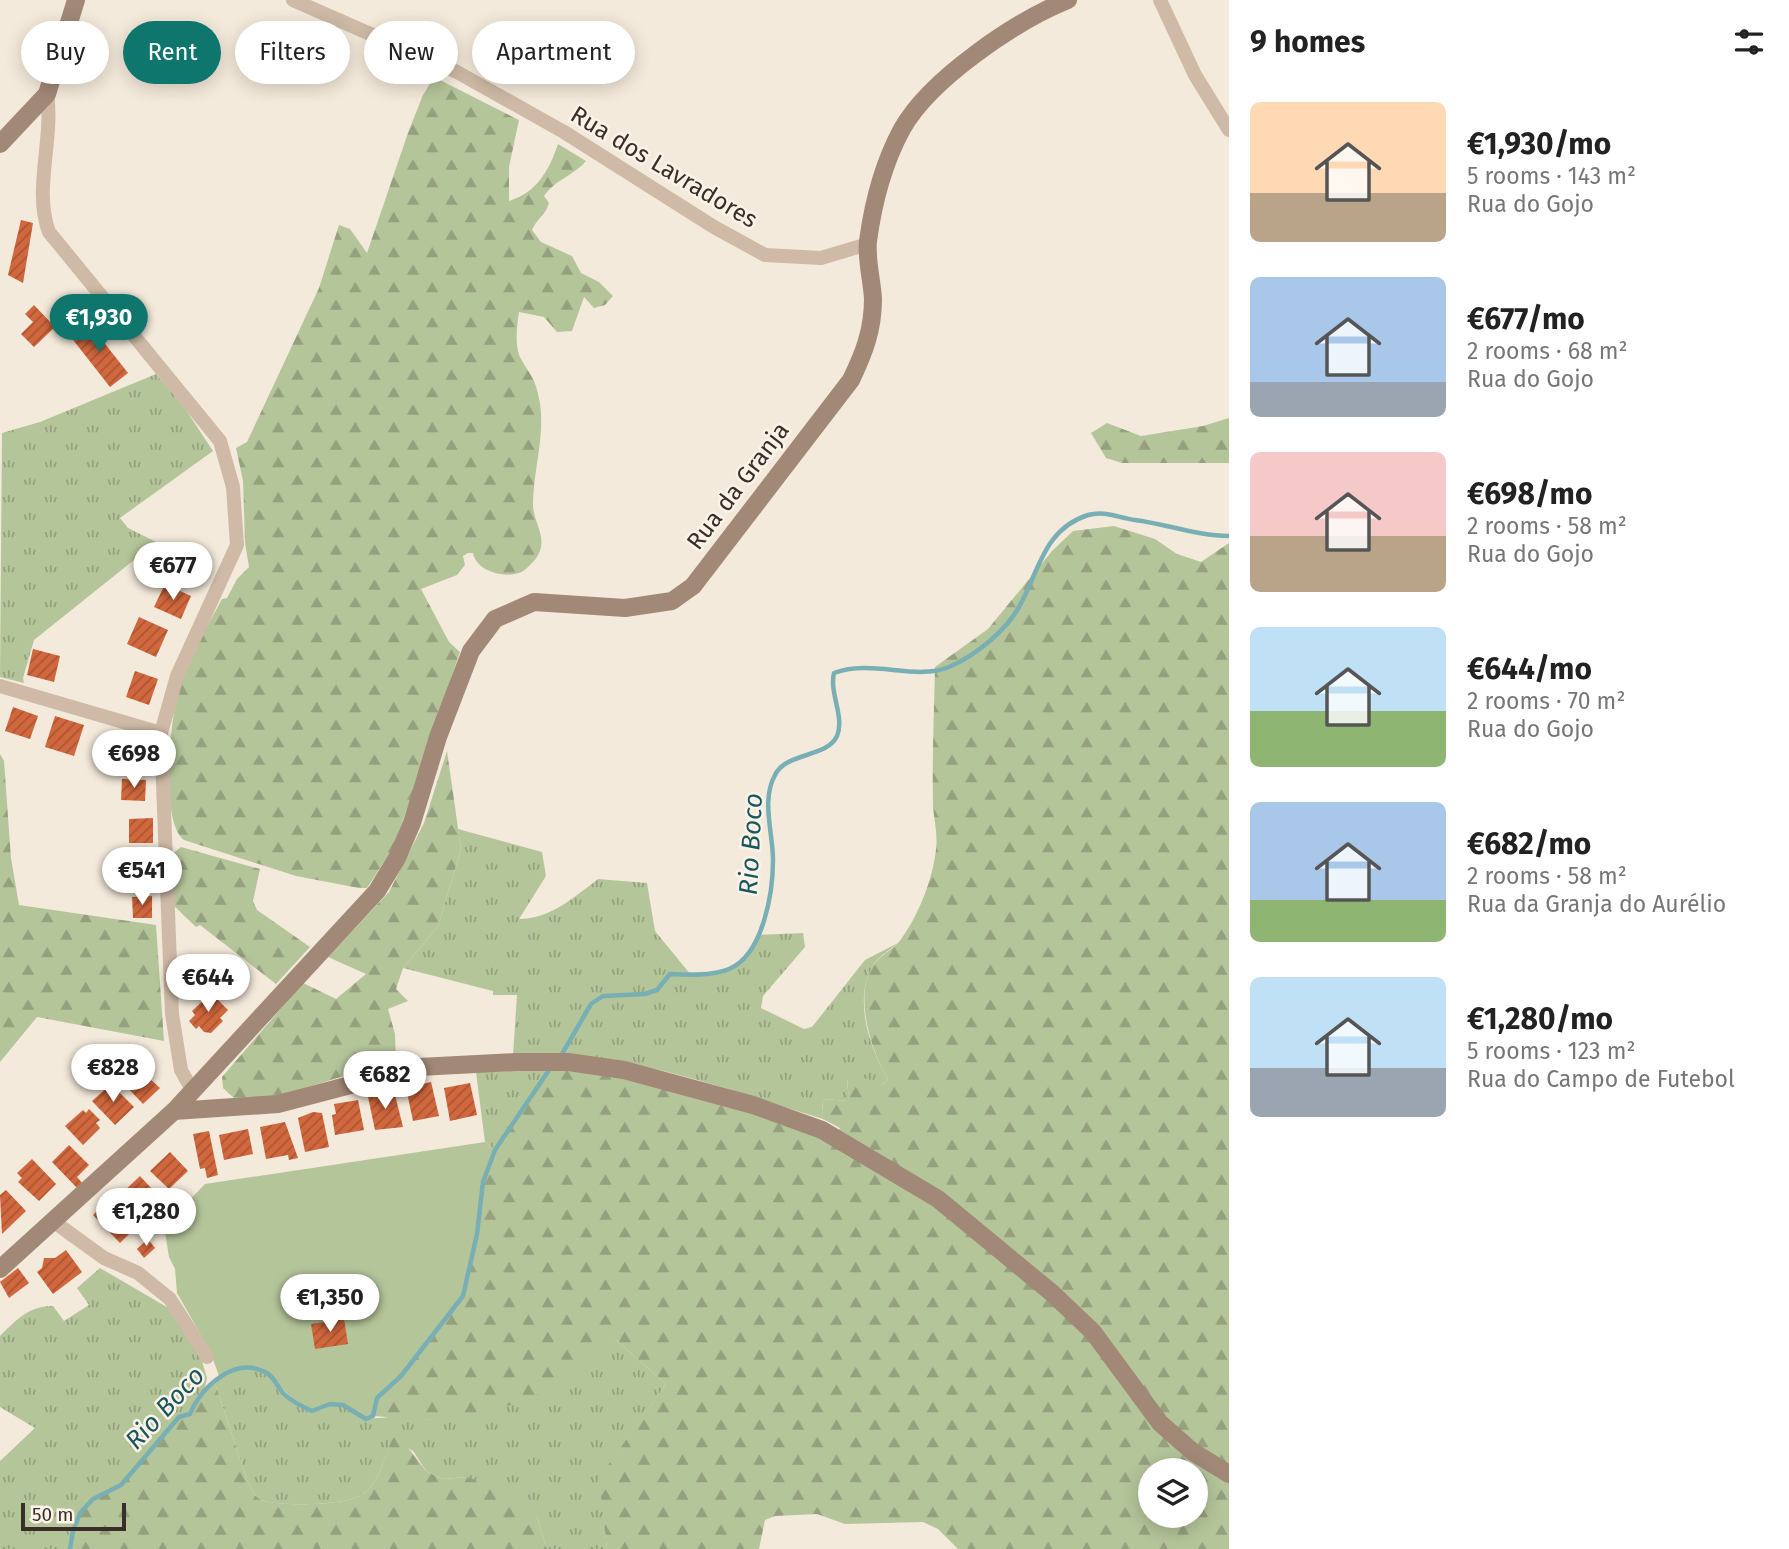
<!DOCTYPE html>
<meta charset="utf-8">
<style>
:root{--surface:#fff;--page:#f6f6f6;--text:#222;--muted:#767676;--accent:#0f766e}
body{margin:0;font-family:"Fira Sans",sans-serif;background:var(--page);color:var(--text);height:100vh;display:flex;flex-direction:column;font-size:26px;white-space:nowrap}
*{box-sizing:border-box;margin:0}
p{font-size:23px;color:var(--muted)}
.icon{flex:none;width:38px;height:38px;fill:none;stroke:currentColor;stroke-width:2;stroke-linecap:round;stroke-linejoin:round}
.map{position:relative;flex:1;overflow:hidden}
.sheet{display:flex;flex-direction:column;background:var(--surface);width:560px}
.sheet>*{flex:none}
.banner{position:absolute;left:21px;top:21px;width:665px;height:63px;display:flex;gap:14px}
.tools{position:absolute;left:1138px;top:1458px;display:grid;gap:14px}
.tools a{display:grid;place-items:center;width:70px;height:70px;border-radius:50%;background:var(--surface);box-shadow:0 4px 18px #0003;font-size:35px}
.scale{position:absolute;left:21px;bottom:18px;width:105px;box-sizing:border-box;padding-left:7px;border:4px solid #392e28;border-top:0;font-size:19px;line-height:24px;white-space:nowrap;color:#392e28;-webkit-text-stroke:5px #fbf3e8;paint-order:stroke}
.price{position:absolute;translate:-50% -60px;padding:0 16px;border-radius:24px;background:#fff;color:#222;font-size:23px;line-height:46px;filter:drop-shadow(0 2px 4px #0008)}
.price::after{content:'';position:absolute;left:50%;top:42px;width:21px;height:16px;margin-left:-10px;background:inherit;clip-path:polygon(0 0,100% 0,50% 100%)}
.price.active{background:var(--accent);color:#fff}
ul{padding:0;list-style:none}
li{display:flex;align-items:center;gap:21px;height:175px;padding:0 21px}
li span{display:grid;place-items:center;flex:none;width:196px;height:140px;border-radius:10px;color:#555}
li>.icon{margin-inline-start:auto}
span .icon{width:84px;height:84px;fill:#fffc;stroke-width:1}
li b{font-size:30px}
h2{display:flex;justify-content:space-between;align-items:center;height:84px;padding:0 21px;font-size:30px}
.chip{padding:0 24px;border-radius:32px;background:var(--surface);box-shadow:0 4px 18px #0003;font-size:24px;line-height:63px}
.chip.active{background:var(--accent);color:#fff}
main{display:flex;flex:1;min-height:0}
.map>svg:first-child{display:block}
.grass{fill:url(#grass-tufts)}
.forest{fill:url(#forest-firs);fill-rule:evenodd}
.garden{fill:#b5c59a}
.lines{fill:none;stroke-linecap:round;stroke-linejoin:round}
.stream{stroke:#78afb4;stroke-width:4.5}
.building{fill:url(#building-hatch)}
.street{stroke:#cebaa6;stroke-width:14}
.secondary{stroke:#a28877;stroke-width:18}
.labels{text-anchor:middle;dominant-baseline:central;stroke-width:5;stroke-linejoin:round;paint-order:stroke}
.street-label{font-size:24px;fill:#392e28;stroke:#fbf3e8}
.water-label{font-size:26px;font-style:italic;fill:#19575f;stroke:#fbf3e8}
</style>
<main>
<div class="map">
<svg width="1229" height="1549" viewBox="0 0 1229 1549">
<defs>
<pattern id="grass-tufts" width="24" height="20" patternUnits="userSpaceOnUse" patternTransform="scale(1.75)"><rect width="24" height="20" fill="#b5c59a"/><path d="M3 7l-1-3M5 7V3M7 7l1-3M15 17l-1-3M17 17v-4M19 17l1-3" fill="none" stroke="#94a07e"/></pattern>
<pattern id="forest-firs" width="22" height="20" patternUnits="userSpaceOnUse" patternTransform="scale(1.75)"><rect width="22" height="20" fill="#b5c59a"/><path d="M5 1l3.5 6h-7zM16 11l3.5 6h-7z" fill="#94a07e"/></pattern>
<pattern id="building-hatch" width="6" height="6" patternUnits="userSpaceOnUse" patternTransform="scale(1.75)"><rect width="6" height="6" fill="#d1673d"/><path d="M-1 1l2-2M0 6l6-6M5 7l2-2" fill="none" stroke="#ab5533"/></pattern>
</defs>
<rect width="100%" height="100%" fill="#f4eadb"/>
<g class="grass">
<path d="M156,374L184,407L213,451L120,518L128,528L162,545L150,565L134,560L34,640L23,678L24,683L0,677L2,433L40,422Z"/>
<path d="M458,829L542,852L546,876L519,919C551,919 574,897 598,879L647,883L655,931L691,975C726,970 742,969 759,935L803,933L805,947L763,996L761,1008L804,1029L812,1027L865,960L898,943C891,949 879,956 874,964C852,998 870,1049 888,1079L882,1085L847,1080L849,1101L822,1099L823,1119C722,1088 621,1048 513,1055L517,995H493V991L403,968L438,926L461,849Z"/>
<path d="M549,1070L495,1150L485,1142L476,1072Z"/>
<path d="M100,1268L172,1310L201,1358L207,1378L205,1387L190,1414L155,1444L121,1485L93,1499L73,1531L70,1549H0V1461L35,1428L0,1407V1336C17,1319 29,1306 53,1306L64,1321L89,1305L77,1288Z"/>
<path d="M616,1340L666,1384L600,1478L607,1549H547L537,1517L468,1477L443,1479L427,1472L413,1451L393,1439C383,1457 381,1483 361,1495C343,1506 284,1506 264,1501C254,1498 251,1488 247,1480L214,1380L236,1371L255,1369L269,1374L284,1394L321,1410L330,1404L343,1405L366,1419L402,1416L430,1420Z"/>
</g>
<g class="forest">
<path d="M434,77L519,120L509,167V201C536,193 549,171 558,144L586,161C573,176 555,180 544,196L549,203C546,215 537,218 532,230L541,242L572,256L581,273L599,282L613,296L605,305L594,308L584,297L572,331L557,332L544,317L519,312C517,326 514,346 521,359C533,380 535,377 540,403C545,437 533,472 533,505C533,519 544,533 541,547C539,557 533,562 526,569C512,581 476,573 473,553H468L463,556L465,565L457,575L421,589L449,642L460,652L401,826L391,851L367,888H359L296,876L184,840C160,822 170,722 178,693C187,661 206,629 222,599L227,598L237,579L249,567L245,543L243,481L236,448L247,442L319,288L339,225L350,229L367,253L409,130L423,95Z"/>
<path d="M1229,418V463H1122L1106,458L1091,433L1107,423L1141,436L1203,426Z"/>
<path d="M1114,526L1155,539L1177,554L1201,562L1229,543V1549H958L938,1529L923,1522L845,1524L817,1514L775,1516L765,1520L759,1549H607L599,1478L666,1384L616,1340L552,1389L484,1415L430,1420L373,1416L377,1398L401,1376L477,1234L483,1182L495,1150L549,1070C648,1073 740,1108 832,1143L840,1128L823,1119L822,1099L849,1101L847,1079L849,1072L882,1085L888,1079C871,1052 852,992 875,963C881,955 892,950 899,942C918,917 933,879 936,849C938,835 934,820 933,806C932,760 934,713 935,667L988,629L1052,551L1073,531ZM1150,1470H1195V1516H1150Z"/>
<path d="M447,751L461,849L438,926L403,968L396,989L408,1001L388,1009L395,1034L396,1060L282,1095L236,1100L223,1088L222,1077L303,983L336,999L366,974L328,957L389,892L424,823Z"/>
<path d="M0,754L4,761L11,858L19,905L156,925L164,1041L37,1017L0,1062Z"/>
<path d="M181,847L260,869L253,901L257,910L310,947L276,984L200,925L196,927L173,905L171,855Z"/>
<path d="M214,1380L247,1480C251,1488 254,1498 264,1501C285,1506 343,1506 361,1495C381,1483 383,1457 393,1438L399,1436L427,1472L443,1479L468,1477L521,1499L537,1517L547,1549H70L73,1531L80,1513L93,1499L121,1484L179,1417L190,1414L196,1398Z"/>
</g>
<path class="garden" d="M485,1142L495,1150L483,1182L477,1234L463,1296L401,1376L377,1398L373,1416L366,1419L343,1405L330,1404L312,1411C268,1388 277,1358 219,1376L210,1351L177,1293L175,1269L169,1257L164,1226L205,1184Z"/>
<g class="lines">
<g class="stream">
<path d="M562,1054L591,1004L603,996L645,994L657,990L670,974C688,975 713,976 729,969C763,955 773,893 773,860C773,833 761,800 775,775C786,752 827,758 837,736C845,717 829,693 834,673C873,659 914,681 949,667C975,656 1007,630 1020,605C1039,571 1044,529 1088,515C1105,510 1119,518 1135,520C1166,524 1198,536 1229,536"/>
<path d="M70,1549L73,1531L80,1513L93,1499L121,1485L179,1417L190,1414C201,1387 235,1355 267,1373C275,1378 278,1388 284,1394C292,1402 303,1407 312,1411L330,1404L343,1405L366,1419L373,1416L377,1398L401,1376L463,1296L477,1234L483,1182L495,1150L549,1070"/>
</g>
</g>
<g class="building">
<path d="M21,220L33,223L23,283L8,275Z"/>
<path d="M34,305L55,327L34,347L21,334L33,322L25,314Z"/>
<path d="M87,321L128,373L110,387L70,336Z"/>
<path d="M165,584L191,596L181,619L154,607Z"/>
<path d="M139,617L168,630L156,657L127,644Z"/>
<path d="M33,649L60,656L54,682L27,675Z"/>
<path d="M135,671L158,679L149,705L126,697Z"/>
<path d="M13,707L38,716L30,739L5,731Z"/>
<path d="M55,716L84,725L74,756L45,747Z"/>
<rect x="114" y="744" width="28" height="23"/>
<path d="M122,779L146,780L145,801L121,800Z"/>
<path d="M153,818V843H129V819Z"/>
<path d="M151,862L153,883L132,884L131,863Z"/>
<path d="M152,896V918H133L132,897Z"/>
<path d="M211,993L228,1010L220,1018L223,1021L211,1033L204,1032L199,1026L196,1029L189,1021L195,1015L192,1011Z"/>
<path d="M144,1065L153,1074L149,1078L160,1088L143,1104L124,1084Z"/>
<path d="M431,1082L439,1116L413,1121L406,1088Z"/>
<path d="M470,1083L477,1115L450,1121L444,1088Z"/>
<path d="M111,1084L134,1107L115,1125L92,1101Z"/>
<path d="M394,1091L403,1127L375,1130L368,1097Z"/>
<path d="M358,1100L364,1130L335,1135L332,1115L336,1114L334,1104Z"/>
<path d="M89,1109L100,1120L96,1123L100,1128L83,1145L65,1126L83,1110L86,1113Z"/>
<path d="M313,1112L322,1113L329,1147L305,1152L298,1118Z"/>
<path d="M285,1122L298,1158L289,1160L288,1155L266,1159L260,1127Z"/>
<path d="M248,1129L253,1154L224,1160L219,1135Z"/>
<path d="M209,1131L218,1175L207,1178L205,1168L200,1169L193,1134Z"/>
<path d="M69,1145L89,1165L77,1177L83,1184L78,1189L52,1162Z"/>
<path d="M170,1152L188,1171L169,1189L150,1171Z"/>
<path d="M32,1159L56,1184L39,1201L18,1182L22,1178L17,1173Z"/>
<path d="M140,1176L162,1200L136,1218L125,1207L129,1203L121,1194Z"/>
<path d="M6,1190L26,1211L2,1234L0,1195Z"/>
<path d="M110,1198L137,1226L120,1243L93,1215Z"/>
<path d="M148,1239L155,1248L144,1258L137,1249Z"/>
<path d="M66,1250L82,1272L53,1294L37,1272L42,1268L44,1258H55Z"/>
<path d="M18,1268L29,1283L9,1298L0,1282Z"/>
<path d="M344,1319L348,1344L315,1349L311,1324Z"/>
</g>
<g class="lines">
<g class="street">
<path d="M293,0L457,72L564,132L714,227L765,255L821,258L868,244"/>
<path d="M1160,0L1195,75L1229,130"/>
<path d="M47,94C54,139 33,190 49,232L220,441L233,487L237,545L177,676L161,733L172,1014L181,1070L192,1090"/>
<path d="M0,686L161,733"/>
<path d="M53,1221L104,1258L138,1273L170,1299L207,1357"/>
</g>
<g class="secondary">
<path d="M0,144L47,94L76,0"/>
<path d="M174,1111L278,1104L419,1067L516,1062H568L624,1070L753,1105L822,1130L938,1199L1052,1293L1093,1332L1160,1423L1193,1452L1229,1474"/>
<path d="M0,1269L174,1111L377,891L397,858L412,823L438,737L471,651L495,619L534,602L625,608L672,601L693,586L851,380C864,353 873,330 873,299C872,280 866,260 868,241C873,204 884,162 902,129C930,79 1016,21 1068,0"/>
</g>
</g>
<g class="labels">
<g class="street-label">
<text transform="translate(664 167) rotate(31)">Rua dos Lavradores</text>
<text transform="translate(738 486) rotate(-53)">Rua da Granja</text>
</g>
<g class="water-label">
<text transform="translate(751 844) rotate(-87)">Rio Boco</text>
<text transform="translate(165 1408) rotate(-47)">Rio Boco</text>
</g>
</g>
</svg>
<div class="tools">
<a><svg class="icon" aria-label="layers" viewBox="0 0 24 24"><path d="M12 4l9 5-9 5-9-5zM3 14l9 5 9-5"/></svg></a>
</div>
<div class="scale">50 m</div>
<b class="price active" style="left:99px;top:354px">€1,930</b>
<b class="price" style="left:173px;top:602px">€677</b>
<b class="price" style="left:134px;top:790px">€698</b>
<b class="price" style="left:142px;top:907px">€541</b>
<b class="price" style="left:208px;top:1014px">€644</b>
<b class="price" style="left:113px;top:1104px">€828</b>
<b class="price" style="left:385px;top:1111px">€682</b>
<b class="price" style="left:146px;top:1248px">€1,280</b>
<b class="price" style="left:330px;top:1334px">€1,350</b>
<div class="banner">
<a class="chip">Buy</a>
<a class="chip active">Rent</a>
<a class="chip">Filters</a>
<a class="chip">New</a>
<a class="chip">Apartment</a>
</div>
</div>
<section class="sheet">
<h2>9 homes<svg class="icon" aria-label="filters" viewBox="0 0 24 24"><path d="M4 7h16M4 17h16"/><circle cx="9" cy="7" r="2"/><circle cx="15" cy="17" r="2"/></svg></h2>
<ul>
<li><span style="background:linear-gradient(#ffd9b3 65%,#b9a48a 0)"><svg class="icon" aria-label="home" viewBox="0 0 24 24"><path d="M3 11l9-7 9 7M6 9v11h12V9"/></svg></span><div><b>€1,930/mo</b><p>5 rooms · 143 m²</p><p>Rua do Gojo</p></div></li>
<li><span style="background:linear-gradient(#a9c7e8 75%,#9aa5b1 0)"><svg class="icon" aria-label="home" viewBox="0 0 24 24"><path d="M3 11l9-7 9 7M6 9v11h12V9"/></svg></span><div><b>€677/mo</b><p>2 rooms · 68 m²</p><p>Rua do Gojo</p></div></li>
<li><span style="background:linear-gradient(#f6c9c9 60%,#b9a48a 0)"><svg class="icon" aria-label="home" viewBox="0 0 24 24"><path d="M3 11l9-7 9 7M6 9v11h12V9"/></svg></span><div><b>€698/mo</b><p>2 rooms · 58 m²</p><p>Rua do Gojo</p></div></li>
<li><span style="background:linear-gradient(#bfe0f5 60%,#8fb573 0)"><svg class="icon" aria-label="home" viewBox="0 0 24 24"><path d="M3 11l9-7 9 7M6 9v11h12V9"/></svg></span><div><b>€644/mo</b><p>2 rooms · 70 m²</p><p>Rua do Gojo</p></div></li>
<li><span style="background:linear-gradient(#a9c7e8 70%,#8fb573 0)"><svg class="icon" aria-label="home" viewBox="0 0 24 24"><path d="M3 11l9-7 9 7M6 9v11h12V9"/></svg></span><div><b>€682/mo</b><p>2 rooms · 58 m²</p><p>Rua da Granja do Aurélio</p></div></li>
<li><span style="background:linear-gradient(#bfe0f5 65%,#9aa5b1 0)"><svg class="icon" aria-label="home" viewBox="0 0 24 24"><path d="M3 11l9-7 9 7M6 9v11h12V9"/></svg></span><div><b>€1,280/mo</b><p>5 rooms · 123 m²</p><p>Rua do Campo de Futebol</p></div></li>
</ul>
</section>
</main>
